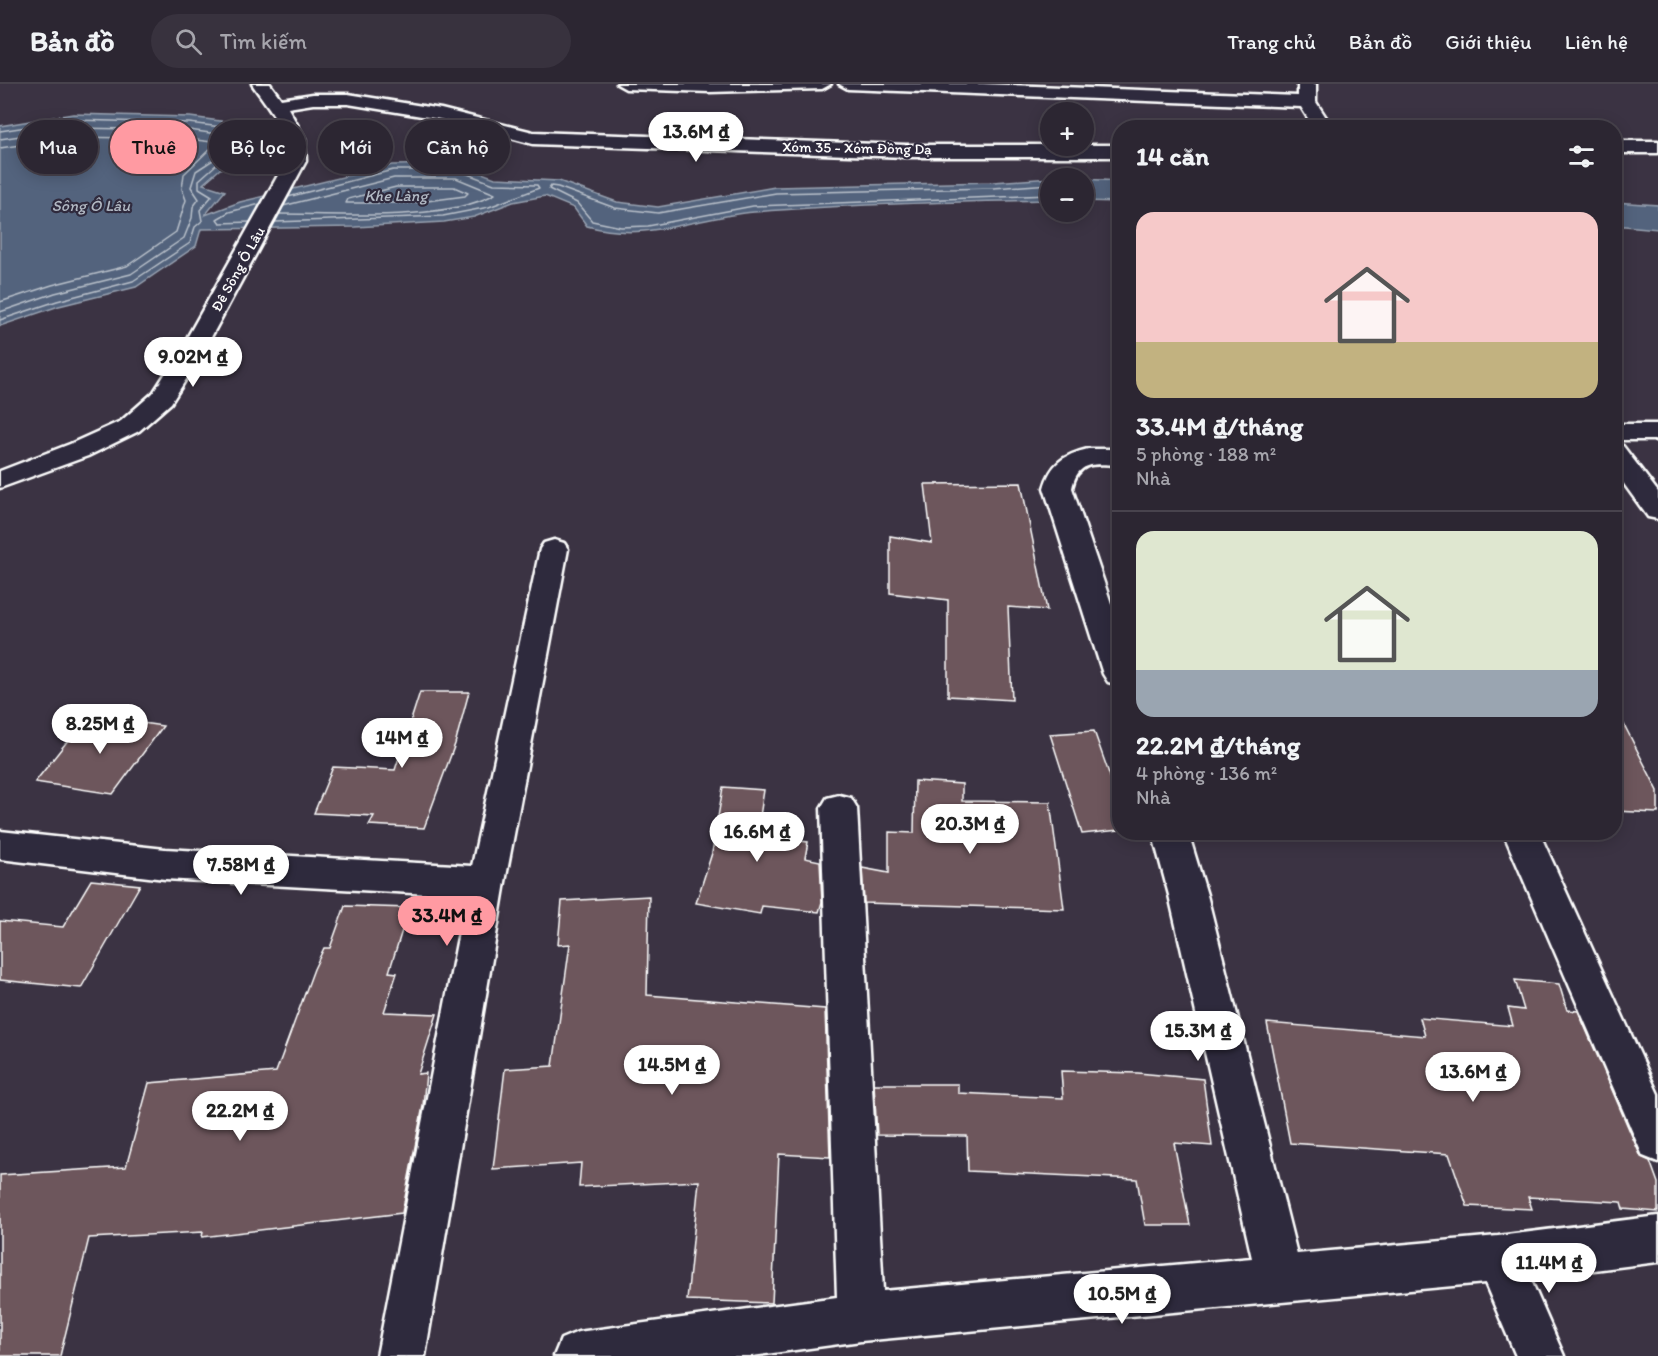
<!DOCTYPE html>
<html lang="vi">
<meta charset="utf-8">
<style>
:root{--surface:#2c2632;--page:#38323e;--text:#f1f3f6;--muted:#a6a5ac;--line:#48434d;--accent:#ff9aa2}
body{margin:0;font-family:Itim,sans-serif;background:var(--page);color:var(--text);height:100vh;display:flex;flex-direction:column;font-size:22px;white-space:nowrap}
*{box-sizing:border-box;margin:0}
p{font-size:20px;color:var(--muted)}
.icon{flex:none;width:33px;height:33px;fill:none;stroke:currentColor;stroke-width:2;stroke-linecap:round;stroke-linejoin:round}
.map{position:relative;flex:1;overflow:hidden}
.details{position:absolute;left:1112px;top:36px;width:510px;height:720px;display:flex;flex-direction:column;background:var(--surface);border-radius:24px;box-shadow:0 3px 15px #0003,0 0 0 2px var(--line)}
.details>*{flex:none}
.banner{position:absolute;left:18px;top:36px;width:570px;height:54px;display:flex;gap:12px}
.tools{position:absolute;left:1040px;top:18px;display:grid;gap:12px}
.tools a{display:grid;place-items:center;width:54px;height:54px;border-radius:50%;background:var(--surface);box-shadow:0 3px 15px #0003,0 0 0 2px var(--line);font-size:30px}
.price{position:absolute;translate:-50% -51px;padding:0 14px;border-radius:21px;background:#fff;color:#222;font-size:20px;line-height:39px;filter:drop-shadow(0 2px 3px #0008)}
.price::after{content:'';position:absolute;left:50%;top:36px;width:18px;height:14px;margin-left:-9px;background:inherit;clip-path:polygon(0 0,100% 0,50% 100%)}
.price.active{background:var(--accent);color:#111}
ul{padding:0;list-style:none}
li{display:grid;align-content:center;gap:12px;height:318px;padding:0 24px}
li+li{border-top:2px solid var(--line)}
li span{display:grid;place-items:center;height:186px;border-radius:18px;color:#555}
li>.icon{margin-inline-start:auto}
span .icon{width:108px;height:108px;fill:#fffc;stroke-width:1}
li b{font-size:26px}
h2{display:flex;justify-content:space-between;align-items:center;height:72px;padding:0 24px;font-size:26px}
.pill{padding:0 21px;border-radius:27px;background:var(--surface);box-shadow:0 3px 15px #0003,0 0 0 2px var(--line);font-size:21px;line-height:54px}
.pill.active{background:var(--accent);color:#111}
header{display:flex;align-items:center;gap:36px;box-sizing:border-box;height:84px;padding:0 30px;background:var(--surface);border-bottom:2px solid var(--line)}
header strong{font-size:28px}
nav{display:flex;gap:33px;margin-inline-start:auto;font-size:21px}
.search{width:420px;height:54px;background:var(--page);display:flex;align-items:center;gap:15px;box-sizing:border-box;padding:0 21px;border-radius:33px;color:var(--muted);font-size:22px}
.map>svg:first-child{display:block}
.water{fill:#53647d;stroke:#98a2b1;stroke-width:1.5}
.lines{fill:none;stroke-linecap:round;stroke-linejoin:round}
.shore{stroke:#bac1cb;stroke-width:1.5}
.building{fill:#6d575b;stroke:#fff;stroke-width:1.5}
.street-casing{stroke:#fff;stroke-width:5}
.street{fill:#2f2a3d;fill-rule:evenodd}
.labels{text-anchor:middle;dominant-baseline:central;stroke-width:4.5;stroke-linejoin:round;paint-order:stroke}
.far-street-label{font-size:15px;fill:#fff;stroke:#2f2a3d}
.far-water-label{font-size:16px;font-style:italic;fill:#b2b9c4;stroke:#2f2a3d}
</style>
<header>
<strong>Bản đồ</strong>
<div class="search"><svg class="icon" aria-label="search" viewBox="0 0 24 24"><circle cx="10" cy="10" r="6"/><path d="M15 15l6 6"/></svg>Tìm kiếm</div>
<nav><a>Trang chủ</a><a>Bản đồ</a><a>Giới thiệu</a><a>Liên hệ</a></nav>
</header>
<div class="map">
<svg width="1658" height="1272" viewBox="0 0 1658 1272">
<rect width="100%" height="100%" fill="#3b3343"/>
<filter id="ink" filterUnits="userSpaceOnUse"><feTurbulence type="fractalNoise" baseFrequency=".0167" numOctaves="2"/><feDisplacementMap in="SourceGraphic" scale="12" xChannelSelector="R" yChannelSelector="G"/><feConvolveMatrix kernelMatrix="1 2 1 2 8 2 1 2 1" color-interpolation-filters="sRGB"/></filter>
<g filter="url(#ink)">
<g class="water">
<path d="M73,30L190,33L243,40L252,64L239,80L220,85L203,100L225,107L205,131L240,118L392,81L458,80L495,94L559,97L617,118L658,123L775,103L993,98L1052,94H1060H1050V116C952,118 852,120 754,128C695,133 648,159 587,142L574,124L545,112L513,118L474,133L444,138L355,143L201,145L196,162L136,203L59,222L0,242V42Z"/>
<path d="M1083,95L1119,97V118L1083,117Z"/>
<path d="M1614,118L1658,121V145L1614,141Z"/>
</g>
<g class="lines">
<g class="shore">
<path d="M0,47L73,36L189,39L237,45L244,63L236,74L217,80L199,96V104L212,112L200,126L202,137L195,143L190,159L133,197L57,217L0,236"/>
<path d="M0,55L74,44L189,46L231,52L236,61L196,87L191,103L199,115L193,123L192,134L184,154L131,190L55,209L0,228"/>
<path d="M0,64L74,53L188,55L212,58L214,61L184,90L182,105L186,116L176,148L127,182L52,201L0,218"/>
<path d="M1050,100L993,104L776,109L658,129L615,124L558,103L551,102L549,105L577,119L592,137L621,143L648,142L753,122L1050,111"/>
<path d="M396,103H454L468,109L465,112L412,119H346L348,115Z"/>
<path d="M279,130C337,130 445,138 495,110L456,94H394L283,122"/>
<path d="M250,138L220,139L217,135L229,128L260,120"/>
<path d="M275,138L443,132L489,123L539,104L537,101L494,100L457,86H393L288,113"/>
</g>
</g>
<g class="building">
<path d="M1021,399L1047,526L1008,523L1012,616L948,612V516L890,509V452L932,459L925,400Z"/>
<path d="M420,608H469L455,660L424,744L369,741L374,732L314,729L333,683L395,686Z"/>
<path d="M1614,621L1658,707V729L1614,727Z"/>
<path d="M88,631L163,642L113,710L35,698Z"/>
<path d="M1094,647L1119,718V746L1082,750L1050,650Z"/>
<path d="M915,697L962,700V717L1050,718L1064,825L864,819L862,784L889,789V748L914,749Z"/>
<path d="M723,703L764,706L757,752L808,758L805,774L820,777L822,818L819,828L762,822L760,830L696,819L712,769Z"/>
<path d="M91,796L140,801L81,904L0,896V837L63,843Z"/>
<path d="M649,812L647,911L825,925L830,1073L779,1070L772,1219L687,1216L699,1097L579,1103L581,1079L493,1085L505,985L553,982L570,860L558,861L562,817Z"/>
<path d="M345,822L409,824L389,888L397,889L384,928L437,930L418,990L426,989L423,1022L402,1129L202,1153L203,1148L89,1154L60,1272H0V1091L126,1083L149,999L276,988L314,885L324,864H330Z"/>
<path d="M1515,896L1559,900L1567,926L1578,927L1641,1073L1650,1077L1658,1099V1128L1623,1125L1621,1118L1528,1113L1532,1125L1467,1122L1449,1070L1290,1059L1267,939L1425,952L1420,934L1513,942L1508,924L1524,926Z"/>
<path d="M1061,987L1138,989L1203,995L1212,1062L1174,1059L1190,1141H1145L1137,1095L968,1087L967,1052L877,1051L874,1000H958V1009L1063,1014Z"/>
</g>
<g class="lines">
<g class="street-casing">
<g id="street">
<path d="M252,0H270L281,15L313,10H348L441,25L533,48L906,61H1119V73H906L533,60L440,35L348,20H313L288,24L305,55L306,77L202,270L171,319L139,347L88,372L0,404V387L70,360L121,337L153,309L178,270L286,77C289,45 269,25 252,0Z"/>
<path d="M617,0H831L822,5L710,8L626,5Z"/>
<path d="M839,0H983L1298,12V0H1316V18L1333,44H1314L1301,23L848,5Z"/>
<rect x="1614" y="57" width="44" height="12"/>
<rect x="1614" y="340" width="44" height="16"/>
<path d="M1614,360L1623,362L1658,408V435L1648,433L1614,386Z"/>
<path d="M1088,365H1119V381C1095,380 1078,376 1072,404L1119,543V601L1108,598L1103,590L1044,404C1051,379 1064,371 1088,365Z"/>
<path d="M554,456L564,459L568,465L505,798L425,1272H377L466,812L165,795L0,775V747L165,765L472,782L540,465L544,459Z"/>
<path d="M839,711L851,714L857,724L883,1207L1252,1174L1169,811L1152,748H1188L1207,811L1297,1170L1498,1152L1658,1132V1178L1530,1194L1564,1272H1516L1485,1199L861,1257L752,1272H554L561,1255L578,1248L837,1213L821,724L827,714Z"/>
<path d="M1503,748H1539L1658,1010V1078L1643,1072Z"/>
</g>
</g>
<use href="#street" class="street"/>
</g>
</g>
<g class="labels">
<g class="far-street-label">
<text transform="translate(857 64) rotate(1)">Xóm 35 - Xóm Đồng Dạ</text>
<text transform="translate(238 185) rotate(-61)">Đê Sông Ô Lâu</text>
</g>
<g class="far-water-label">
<text x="396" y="111">Khe Làng</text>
<text x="91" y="121">Sông Ô Lâu</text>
</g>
</g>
</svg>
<div class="tools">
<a>+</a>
<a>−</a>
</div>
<b class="price" style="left:696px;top:79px">13.6M ₫</b>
<b class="price" style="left:193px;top:304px">9.02M ₫</b>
<b class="price" style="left:100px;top:671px">8.25M ₫</b>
<b class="price" style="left:402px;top:685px">14M ₫</b>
<b class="price" style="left:970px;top:771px">20.3M ₫</b>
<b class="price" style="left:757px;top:779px">16.6M ₫</b>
<b class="price" style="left:241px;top:812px">7.58M ₫</b>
<b class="price active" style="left:447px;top:863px">33.4M ₫</b>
<b class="price" style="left:1198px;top:978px">15.3M ₫</b>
<b class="price" style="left:672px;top:1012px">14.5M ₫</b>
<b class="price" style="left:1473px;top:1019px">13.6M ₫</b>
<b class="price" style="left:240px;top:1058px">22.2M ₫</b>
<b class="price" style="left:1549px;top:1210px">11.4M ₫</b>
<b class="price" style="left:1122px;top:1241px">10.5M ₫</b>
<div class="banner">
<a class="pill">Mua</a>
<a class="pill active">Thuê</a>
<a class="pill">Bộ lọc</a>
<a class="pill">Mới</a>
<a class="pill">Căn hộ</a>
</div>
<section class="details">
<h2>14 căn<svg class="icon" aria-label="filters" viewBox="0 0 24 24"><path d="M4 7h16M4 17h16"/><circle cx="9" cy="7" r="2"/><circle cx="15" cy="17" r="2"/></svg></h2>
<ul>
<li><span style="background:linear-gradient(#f6c9c9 70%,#c2b280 0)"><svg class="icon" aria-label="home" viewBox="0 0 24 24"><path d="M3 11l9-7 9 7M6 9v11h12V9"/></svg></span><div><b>33.4M ₫/tháng</b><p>5 phòng · 188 m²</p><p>Nhà</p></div></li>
<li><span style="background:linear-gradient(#dfe7d0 75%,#9aa5b1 0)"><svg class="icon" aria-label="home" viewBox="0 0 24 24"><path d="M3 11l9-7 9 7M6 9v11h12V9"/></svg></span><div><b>22.2M ₫/tháng</b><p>4 phòng · 136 m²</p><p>Nhà</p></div></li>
</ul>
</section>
</div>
